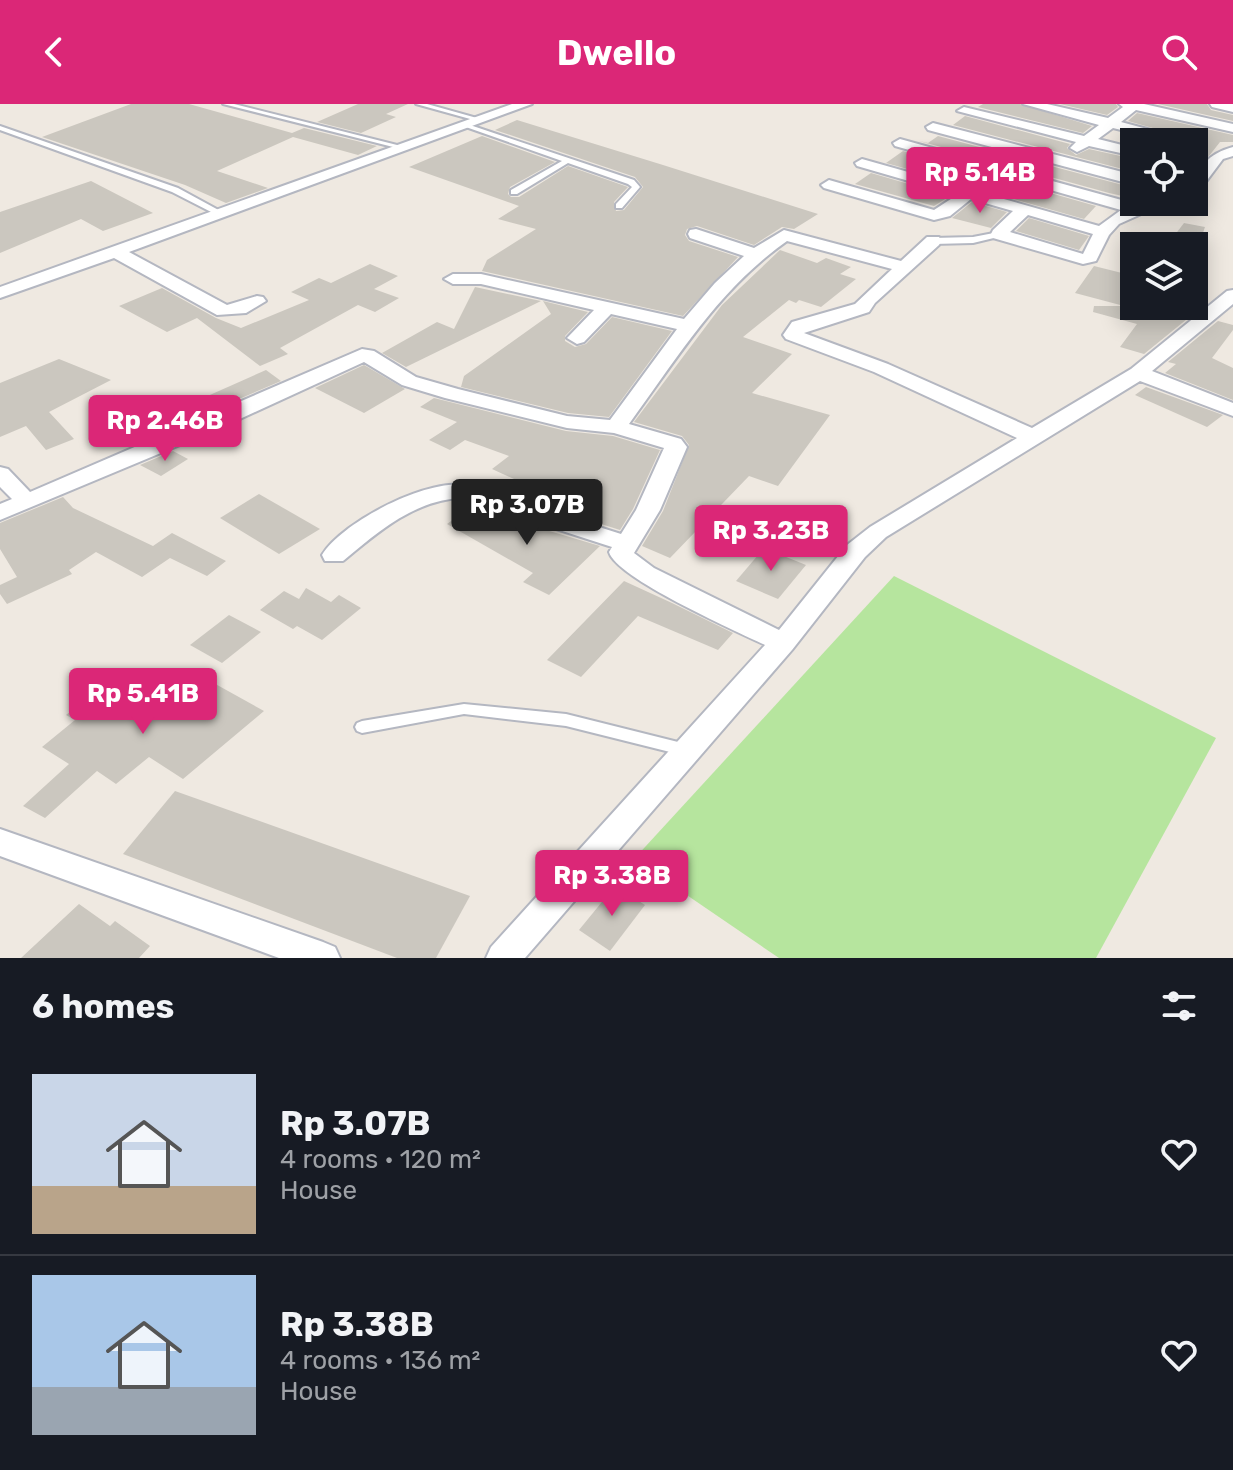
<!DOCTYPE html>
<meta charset="utf-8">
<style>
:root{--surface:#171b24;--page:#20242c;--text:#f1f3f6;--muted:#9ea1a6;--line:#363941;--accent:#db2777}
body{margin:0;font-family:Rubik,sans-serif;background:var(--page);color:var(--text);height:100vh;display:flex;flex-direction:column;font-size:30px;white-space:nowrap}
*{box-sizing:border-box;margin:0}
p{font-size:26px;color:var(--muted)}
.icon{flex:none;width:44px;height:44px;fill:none;stroke:currentColor;stroke-width:2;stroke-linecap:round;stroke-linejoin:round}
.map{position:relative;height:854px;overflow:hidden}
.side{display:flex;flex-direction:column;background:var(--surface);flex:1}
.side>*{flex:none}
.buttons{position:absolute;left:1120px;top:24px;display:grid;gap:16px}
.buttons a{display:grid;place-items:center;width:88px;height:88px;border-radius:0px;background:var(--surface);box-shadow:0 4px 20px #0003;font-size:40px}
.price{position:absolute;translate:-50% -68px;padding:0 18px;border-radius:8px;background:var(--accent);color:#fff;font-size:26px;line-height:52px;filter:drop-shadow(0 2px 4px #0008)}
.price::after{content:'';position:absolute;left:50%;top:48px;width:24px;height:18px;margin-left:-12px;background:inherit;clip-path:polygon(0 0,100% 0,50% 100%)}
.price.current{background:#222;color:#fff}
ul{padding:0;list-style:none}
li{display:flex;align-items:center;gap:24px;height:200px;padding:0 32px}
li+li{border-top:2px solid var(--line)}
li span{display:grid;place-items:center;flex:none;width:224px;height:160px;border-radius:0px;color:#555}
li>.icon{margin-inline-start:auto}
span .icon{width:96px;height:96px;fill:#fffc;stroke-width:1}
li b{font-size:34px}
h2{display:flex;justify-content:space-between;align-items:center;height:96px;padding:0 32px;font-size:34px}
header{display:flex;justify-content:space-between;align-items:center;height:104px;padding:0 32px;background:var(--accent);color:#fff;font-size:36px;font-weight:700}
.map>svg:first-child{display:block}
.green{fill:#b6e59e}
.building{fill:#cbc7bf}
.lines{fill:none;stroke-linecap:round;stroke-linejoin:round}
.lane-casing{stroke:#b4b7c1;stroke-width:4}
.street-casing{stroke:#b4b7c1;stroke-width:4}
.lane{fill:#fff;fill-rule:evenodd}
.street{fill:#fff;fill-rule:evenodd}
</style>
<header><svg class="icon" aria-label="back" viewBox="0 0 24 24"><path d="M15 5l-7 7 7 7"/></svg>Dwello<svg class="icon" aria-label="search" viewBox="0 0 24 24"><circle cx="10" cy="10" r="6"/><path d="M15 15l6 6"/></svg></header>
<div class="map">
<svg width="1233" height="854" viewBox="0 0 1233 854">
<rect width="100%" height="100%" fill="#efe9e1"/>
<path class="green" d="M894,472L1216,634L1096,854H779L634,755Z"/>
<g class="building">
<path d="M131,0H189L292,29L304,24L377,42L358,51L293,33L217,67L268,84L226,99L185,81L42,33Z"/>
<path d="M358,0H408L386,10L396,13L361,29L317,18Z"/>
<path d="M983,0H1020L1092,22L1083,29L978,3Z"/>
<path d="M1060,0H1116L1118,3L1107,11Z"/>
<path d="M1158,0H1207L1211,6L1233,11V17Z"/>
<path d="M1137,9L1233,31V38H1220L1194,71V44L1199,37L1128,17Z"/>
<path d="M965,12L1070,40L1067,44L1076,51L1089,45L1134,55V68L953,21Z"/>
<path d="M517,16L663,61L818,110L794,125L782,123L754,141L697,122L687,125L685,131L689,137L738,153L683,212L482,167L487,156L536,125L498,115L519,102L409,63L482,32L555,58L510,83L508,90L511,93H519L568,62L628,83L614,98L616,107L624,106L643,83L635,73L495,26Z"/>
<path d="M938,32L1134,84V86L1127,93L1109,89L919,37L928,39Z"/>
<path d="M903,47L1096,102L1084,115L886,59Z"/>
<path d="M871,69L950,92L934,102L855,80Z"/>
<path d="M91,77L153,109L103,127L81,115L0,149V108Z"/>
<path d="M972,98L1007,108L991,124L952,114Z"/>
<path d="M1029,114L1089,132L1079,146L1016,127Z"/>
<path d="M1184,119L1205,123L1197,146L1171,136Z"/>
<path d="M780,146L817,159L826,154L851,163L840,170L856,175L821,203L799,196L796,199L789,196L743,233L792,250L752,289L830,311L778,382L749,372L670,454L642,442L663,407L689,341L682,332L634,318L722,201Z"/>
<path d="M370,160L398,172L374,185L399,194L375,208L358,201L280,244L288,250L260,262L197,214L167,228L119,202L162,184L216,214L241,224L309,196L291,188L319,174L331,179Z"/>
<path d="M1094,162L1134,172V202H1203L1144,250L1120,243L1137,220L1093,208L1094,202H1124L1075,189Z"/>
<path d="M475,183L541,197L406,263L382,249L437,218L454,225Z"/>
<path d="M543,197L588,208L565,232V237L575,243L586,240L612,213L672,227L609,313L568,309L461,283L464,272L551,210Z"/>
<path d="M1218,217L1233,221V226L1212,254L1233,264V296L1165,269L1176,260L1168,258Z"/>
<path d="M59,255L111,276L49,308L74,335L46,346L26,322L0,333V279Z"/>
<path d="M364,261L405,285L364,309L315,284Z"/>
<path d="M266,266L281,277L162,328L149,318Z"/>
<path d="M1146,283L1223,311L1207,323L1135,291Z"/>
<path d="M434,294L566,327L613,332L660,346L633,405L620,426L522,395L536,385L492,365L509,352L465,336L450,346L429,336L457,318L420,303Z"/>
<path d="M173,347L188,355L161,372L140,361Z"/>
<path d="M259,390L320,425L279,450L220,414Z"/>
<path d="M63,393L73,404L153,442L172,429L226,457L207,472L170,454L142,473L96,448L69,466L72,470L7,500L0,490V481L17,473L0,445V419Z"/>
<path d="M473,401L499,412L600,442L549,491L523,478L533,469L447,420Z"/>
<path d="M764,444L806,461L778,495L736,477Z"/>
<path d="M624,477L672,499L733,529L718,546L638,512L581,573L547,556Z"/>
<path d="M306,484L331,498L339,491L361,504L322,536L297,522L293,525L260,506L284,487L299,495Z"/>
<path d="M229,511L261,528L222,559L190,541Z"/>
<path d="M192,567L264,607L183,675L149,653L116,680L97,667L45,714L23,702L69,660L42,643L75,616L66,611L101,583L143,607Z"/>
<path d="M175,687L470,792L436,854H397L123,750Z"/>
<path d="M615,782L645,801L610,847L579,826Z"/>
<path d="M79,800L110,822L115,817L150,842L139,854H21Z"/>
</g>
<g class="lines">
<g class="lane-casing">
<g id="lane">
<path d="M223,0H234L405,43L401,45Z"/>
<path d="M416,0H427L484,16L481,18Z"/>
<path d="M463,20H467L634,76L640,83L622,104H616V100L632,83L628,80L568,59L517,90H511V86L562,57L463,22Z"/>
<path d="M0,22L178,84L224,109L217,111L172,88L0,26Z"/>
<path d="M999,128L1003,130L1002,132L973,139L933,140L929,137L933,134L973,133Z"/>
<path d="M464,600L566,610L686,640L691,642L693,646L691,650L686,652L566,622L464,610L362,629L357,627L355,623L357,619L362,617Z"/>
</g>
</g>
<g class="street-casing">
<g id="street">
<path d="M512,0H532L129,148L227,201L257,192L263,193L266,197L246,209L217,211L114,154L0,194V183Z"/>
<path d="M1023,0H1047L1108,14L1123,3L1119,0H1144L1233,20V28L1136,6L1121,18L1196,38L1194,41V38H1171L1113,24L1098,35L1134,44V52L1089,42L1077,48L1070,44L1076,38L957,7L964,3L1084,32L1099,21Z"/>
<path d="M1210,0H1233V8L1212,3Z"/>
<path d="M933,19L1134,71V81L928,26L926,23Z"/>
<path d="M900,35L1136,100L1168,98L1119,120L1109,131L1096,157L1083,160L993,134L991,130L993,126L1013,107L971,95L950,112L934,116L824,84L821,81L829,76L934,106L957,91L857,62L855,59L862,55L1099,122L1121,106L895,42L893,39ZM1028,111L1093,130L1083,150L1010,128Z"/>
<path d="M1233,43V52L1223,55L1199,87L1194,89C1194,64 1210,49 1233,43Z"/>
<path d="M696,125L754,144L784,126L901,157L927,133H939L941,137L939,141L875,199L869,208L804,229L888,260L1032,324L1131,265L1227,187L1233,186V200L1152,267L1233,299V312L1140,277L886,433L865,453L792,546L525,854H486L491,843L765,541C736,527 616,474 609,448L612,443L460,394C413,397 378,428 343,457H325L322,451C343,417 431,372 470,382L621,430L636,406L664,344L614,329L567,324L445,294L402,281L364,258L216,326L0,416V400L12,395L0,383V363L8,365L30,388L362,245L374,247L416,273L458,285L567,312L610,316L677,225L611,210L584,238L577,240L567,234L594,206L481,180H453L444,175L453,170H481L684,215L715,179L744,152L690,134L688,130L690,126ZM787,137L892,165L855,200L792,218L783,231L786,235L874,268L1017,334L870,423L847,441L779,526L654,464L634,449L660,406L687,343L681,335L629,320C678,253 718,186 787,137Z"/>
<path d="M0,725L323,838L335,843L340,854H279L0,752Z"/>
</g>
</g>
<use href="#lane" class="lane"/>
<use href="#street" class="street"/>
</g>
</svg>
<div class="buttons">
<a><svg class="icon" aria-label="locate" viewBox="0 0 24 24"><circle cx="12" cy="12" r="6"/><path d="M12 2v4M12 18v4M2 12h4M18 12h4"/></svg></a>
<a><svg class="icon" aria-label="layers" viewBox="0 0 24 24"><path d="M12 4l9 5-9 5-9-5zM3 14l9 5 9-5"/></svg></a>
</div>
<b class="price" style="left:980px;top:111px">Rp 5.14B</b>
<b class="price" style="left:165px;top:359px">Rp 2.46B</b>
<b class="price current" style="left:527px;top:443px">Rp 3.07B</b>
<b class="price" style="left:771px;top:469px">Rp 3.23B</b>
<b class="price" style="left:143px;top:632px">Rp 5.41B</b>
<b class="price" style="left:612px;top:814px">Rp 3.38B</b>
</div>
<section class="side">
<h2>6 homes<svg class="icon" aria-label="filters" viewBox="0 0 24 24"><path d="M4 7h16M4 17h16"/><circle cx="9" cy="7" r="2"/><circle cx="15" cy="17" r="2"/></svg></h2>
<ul>
<li><span style="background:linear-gradient(#c9d6e8 70%,#b9a48a 0)"><svg class="icon" aria-label="home" viewBox="0 0 24 24"><path d="M3 11l9-7 9 7M6 9v11h12V9"/></svg></span><div><b>Rp 3.07B</b><p>4 rooms · 120 m²</p><p>House</p></div><svg class="icon" aria-label="heart" viewBox="0 0 24 24"><path d="M12 20l-8-8c-3-5 5-10 8-4 3-6 11-1 8 4z"/></svg></li>
<li><span style="background:linear-gradient(#a9c7e8 70%,#9aa5b1 0)"><svg class="icon" aria-label="home" viewBox="0 0 24 24"><path d="M3 11l9-7 9 7M6 9v11h12V9"/></svg></span><div><b>Rp 3.38B</b><p>4 rooms · 136 m²</p><p>House</p></div><svg class="icon" aria-label="heart" viewBox="0 0 24 24"><path d="M12 20l-8-8c-3-5 5-10 8-4 3-6 11-1 8 4z"/></svg></li>
</ul>
</section>
